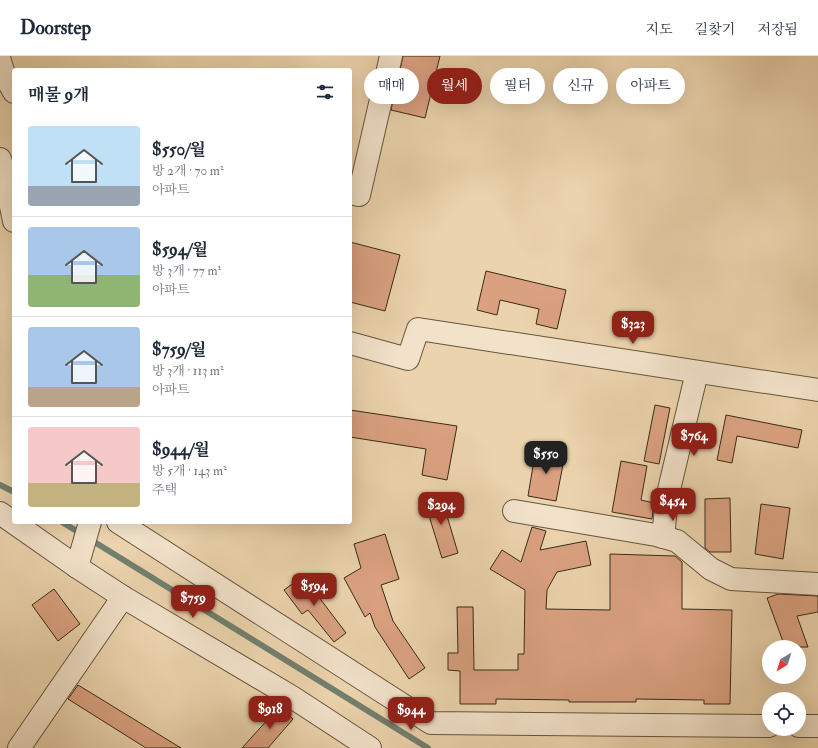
<!DOCTYPE html>
<html lang="ko">
<meta charset="utf-8">
<style>
:root{--surface:#fff;--page:#f6f6f7;--text:#1f2937;--muted:#747a83;--line:#e0e1e3;--accent:#8f2418}
body{margin:0;font-family:"IM FELL Double Pica","Noto Serif KR",serif;background:var(--page);color:var(--text);height:100vh;display:flex;flex-direction:column;font-size:15px;white-space:nowrap}
*{box-sizing:border-box;margin:0}
p{font-size:13px;color:var(--muted)}
.icon{flex:none;width:22px;height:22px;fill:none;stroke:currentColor;stroke-width:2;stroke-linecap:round;stroke-linejoin:round}
.map{position:relative;flex:1;overflow:hidden}
.side{position:absolute;left:12px;top:12px;width:340px;height:456px;display:flex;flex-direction:column;background:var(--surface);border-radius:4px;box-shadow:0 4px 16px #0002}
.side>*{flex:none}
.hud{position:absolute;left:364px;top:12px;width:380px;height:36px;display:flex;gap:8px}
.needle{width:26px;rotate:218deg}
.tools{position:absolute;left:762px;top:584px;display:grid;gap:8px}
.tools a{display:grid;place-items:center;width:44px;height:44px;border-radius:50%;background:var(--surface);box-shadow:0 4px 16px #0002;font-size:20px}
.price{position:absolute;translate:-50% -34px;padding:0 9px;border-radius:8px;background:var(--accent);color:#fff;font-size:13px;line-height:26px;filter:drop-shadow(0 1px 2px #0008)}
.price::after{content:'';position:absolute;left:50%;top:24px;width:12px;height:9px;margin-left:-6px;background:inherit;clip-path:polygon(0 0,100% 0,50% 100%)}
.price.selected{background:#222;color:#fff}
ul{padding:0;list-style:none}
li{display:flex;align-items:center;gap:12px;height:100px;padding:0 16px}
li+li{border-top:1px solid var(--line)}
li span{display:grid;place-items:center;flex:none;width:112px;height:80px;border-radius:4px;color:#555}
li>.icon{margin-inline-start:auto}
span .icon{width:48px;height:48px;fill:#fffc;stroke-width:1}
li b{font-size:17px}
h2{display:flex;justify-content:space-between;align-items:center;height:48px;padding:0 16px;font-size:17px}
.pill{padding:0 14px;border-radius:18px;background:var(--surface);box-shadow:0 4px 16px #0002;font-size:14px;line-height:36px}
.pill.selected{background:var(--accent);color:#fff}
header{display:flex;align-items:center;gap:24px;box-sizing:border-box;height:56px;padding:0 20px;background:var(--surface);border-bottom:1px solid var(--line)}
header strong{font-size:19px}
nav{display:flex;gap:22px;margin-inline-start:auto;font-size:14px}
.map>svg:first-child{display:block}
.lines{fill:none;stroke-linecap:round;stroke-linejoin:round}
.stream{stroke:#72806e;stroke-width:6}
.building{fill:#daa181;stroke:#3a2b16}
.minor-casing{stroke:#66553c;stroke-width:24}
.minor{stroke:#f2e2ca;stroke-width:22}
</style>
<header>
<strong>Doorstep</strong>
<nav><a>지도</a><a>길찾기</a><a>저장됨</a></nav>
</header>
<div class="map">
<svg width="818" height="692" viewBox="0 0 818 692">
<rect width="100%" height="100%" fill="#ebd3ad"/>
<filter id="stains"><feTurbulence type="fractalNoise" baseFrequency=".005" numOctaves="4"/><feColorMatrix values="0 0 0 0 .2 0 0 0 0 .09 0 0 0 0 .02 0 0 0 .5 -.17"/></filter>
<radialGradient id="worn" r=".72"><stop offset=".6" stop-color="#630" stop-opacity="0"/><stop offset="1" stop-color="#630" stop-opacity=".3"/></radialGradient>
<g class="lines">
<g class="stream">
<path d="M0,429L14,436"/>
<path d="M62,466L428,692"/>
</g>
</g>
<g class="building">
<path d="M403,0H440L425,62L391,54Z"/>
<path d="M350,186L400,199L385,255L350,246Z"/>
<path d="M486,215L566,234L557,273L536,268L539,253L500,244L497,259L477,254Z"/>
<path d="M655,349L670,352L659,408L644,405Z"/>
<path d="M350,354L457,370L447,424L422,419L426,393L350,381Z"/>
<path d="M726,359L802,374L798,392L737,380L732,407L717,404Z"/>
<path d="M536,392L565,398L556,445L528,440Z"/>
<path d="M621,405L647,410L641,444L654,447L652,463L612,456Z"/>
<path d="M422,437L442,443L458,497L442,502Z"/>
<path d="M730,442L731,496H710L705,492V443Z"/>
<path d="M761,448L790,452L783,503L755,498Z"/>
<path d="M532,471L546,475L540,494L586,485L591,509L557,516L547,534L546,553L610,554V498L675,500L682,506V553L732,554L730,648H704V644L636,643V646H569V644L496,643V648H460V615L448,614V597H458L457,551H473L474,614H518V598H524L525,534L490,513L502,494L521,506Z"/>
<path d="M385,478L399,523L381,529L393,565L425,612L409,623L375,571L370,557L365,561L344,522L361,512L354,488Z"/>
<path d="M303,520L346,577L334,586L308,554L302,558L284,534Z"/>
<path d="M54,533L80,568L58,585L32,549Z"/>
<path d="M778,538L818,540V556L797,560L808,591H785L767,542Z"/>
<path d="M78,629L181,692H146L68,643Z"/>
<path d="M279,651L293,663L268,692H242Z"/>
</g>
<g class="lines">
<g class="minor-casing">
<g id="minor">
<path d="M0,5L4,18L14,36"/>
<path d="M0,103L3,112L14,165"/>
<path d="M350,137L359,139L391,0"/>
<path d="M350,287L408,303L418,273L818,334"/>
<path d="M514,455L656,479L677,485L711,513L731,523L818,528"/>
<path d="M0,457L77,511L123,541L292,641L370,692"/>
<path d="M118,466L431,667L769,670"/>
<path d="M663,481L667,442L697,316"/>
<path d="M77,511L90,466"/>
<path d="M799,670H818"/>
<path d="M19,692L123,541"/>
</g>
</g>
<use href="#minor" class="minor"/>
</g>
<rect width="100%" height="100%" filter="url(#stains)"/>
<rect width="100%" height="100%" fill="url(#worn)"/>
</svg>
<div class="tools">
<a><svg class="needle" viewBox="-14 -14 28 28"><path d="M0-13l5 13h-10z" fill="#e53935"/><path d="M0 13l5-13h-10z" fill="#747a83"/></svg></a>
<a><svg class="icon" aria-label="locate" viewBox="0 0 24 24"><circle cx="12" cy="12" r="6"/><path d="M12 2v4M12 18v4M2 12h4M18 12h4"/></svg></a>
</div>
<b class="price" style="left:633px;top:289px">$323</b>
<b class="price" style="left:694px;top:401px">$764</b>
<b class="price selected" style="left:546px;top:419px">$550</b>
<b class="price" style="left:673px;top:466px">$454</b>
<b class="price" style="left:441px;top:470px">$294</b>
<b class="price" style="left:314px;top:551px">$594</b>
<b class="price" style="left:193px;top:563px">$759</b>
<b class="price" style="left:270px;top:674px">$918</b>
<b class="price" style="left:411px;top:675px">$944</b>
<div class="hud">
<a class="pill">매매</a>
<a class="pill selected">월세</a>
<a class="pill">필터</a>
<a class="pill">신규</a>
<a class="pill">아파트</a>
</div>
<section class="side">
<h2>매물 9개<svg class="icon" aria-label="filters" viewBox="0 0 24 24"><path d="M4 7h16M4 17h16"/><circle cx="9" cy="7" r="2"/><circle cx="15" cy="17" r="2"/></svg></h2>
<ul>
<li><span style="background:linear-gradient(#bfe0f5 75%,#9aa5b1 0)"><svg class="icon" aria-label="home" viewBox="0 0 24 24"><path d="M3 11l9-7 9 7M6 9v11h12V9"/></svg></span><div><b>$550/월</b><p>방 2개 · 70 m²</p><p>아파트</p></div></li>
<li><span style="background:linear-gradient(#a9c7e8 60%,#8fb573 0)"><svg class="icon" aria-label="home" viewBox="0 0 24 24"><path d="M3 11l9-7 9 7M6 9v11h12V9"/></svg></span><div><b>$594/월</b><p>방 3개 · 77 m²</p><p>아파트</p></div></li>
<li><span style="background:linear-gradient(#a9c7e8 75%,#b9a48a 0)"><svg class="icon" aria-label="home" viewBox="0 0 24 24"><path d="M3 11l9-7 9 7M6 9v11h12V9"/></svg></span><div><b>$759/월</b><p>방 3개 · 113 m²</p><p>아파트</p></div></li>
<li><span style="background:linear-gradient(#f6c9c9 70%,#c2b280 0)"><svg class="icon" aria-label="home" viewBox="0 0 24 24"><path d="M3 11l9-7 9 7M6 9v11h12V9"/></svg></span><div><b>$944/월</b><p>방 5개 · 143 m²</p><p>주택</p></div></li>
</ul>
</section>
</div>
